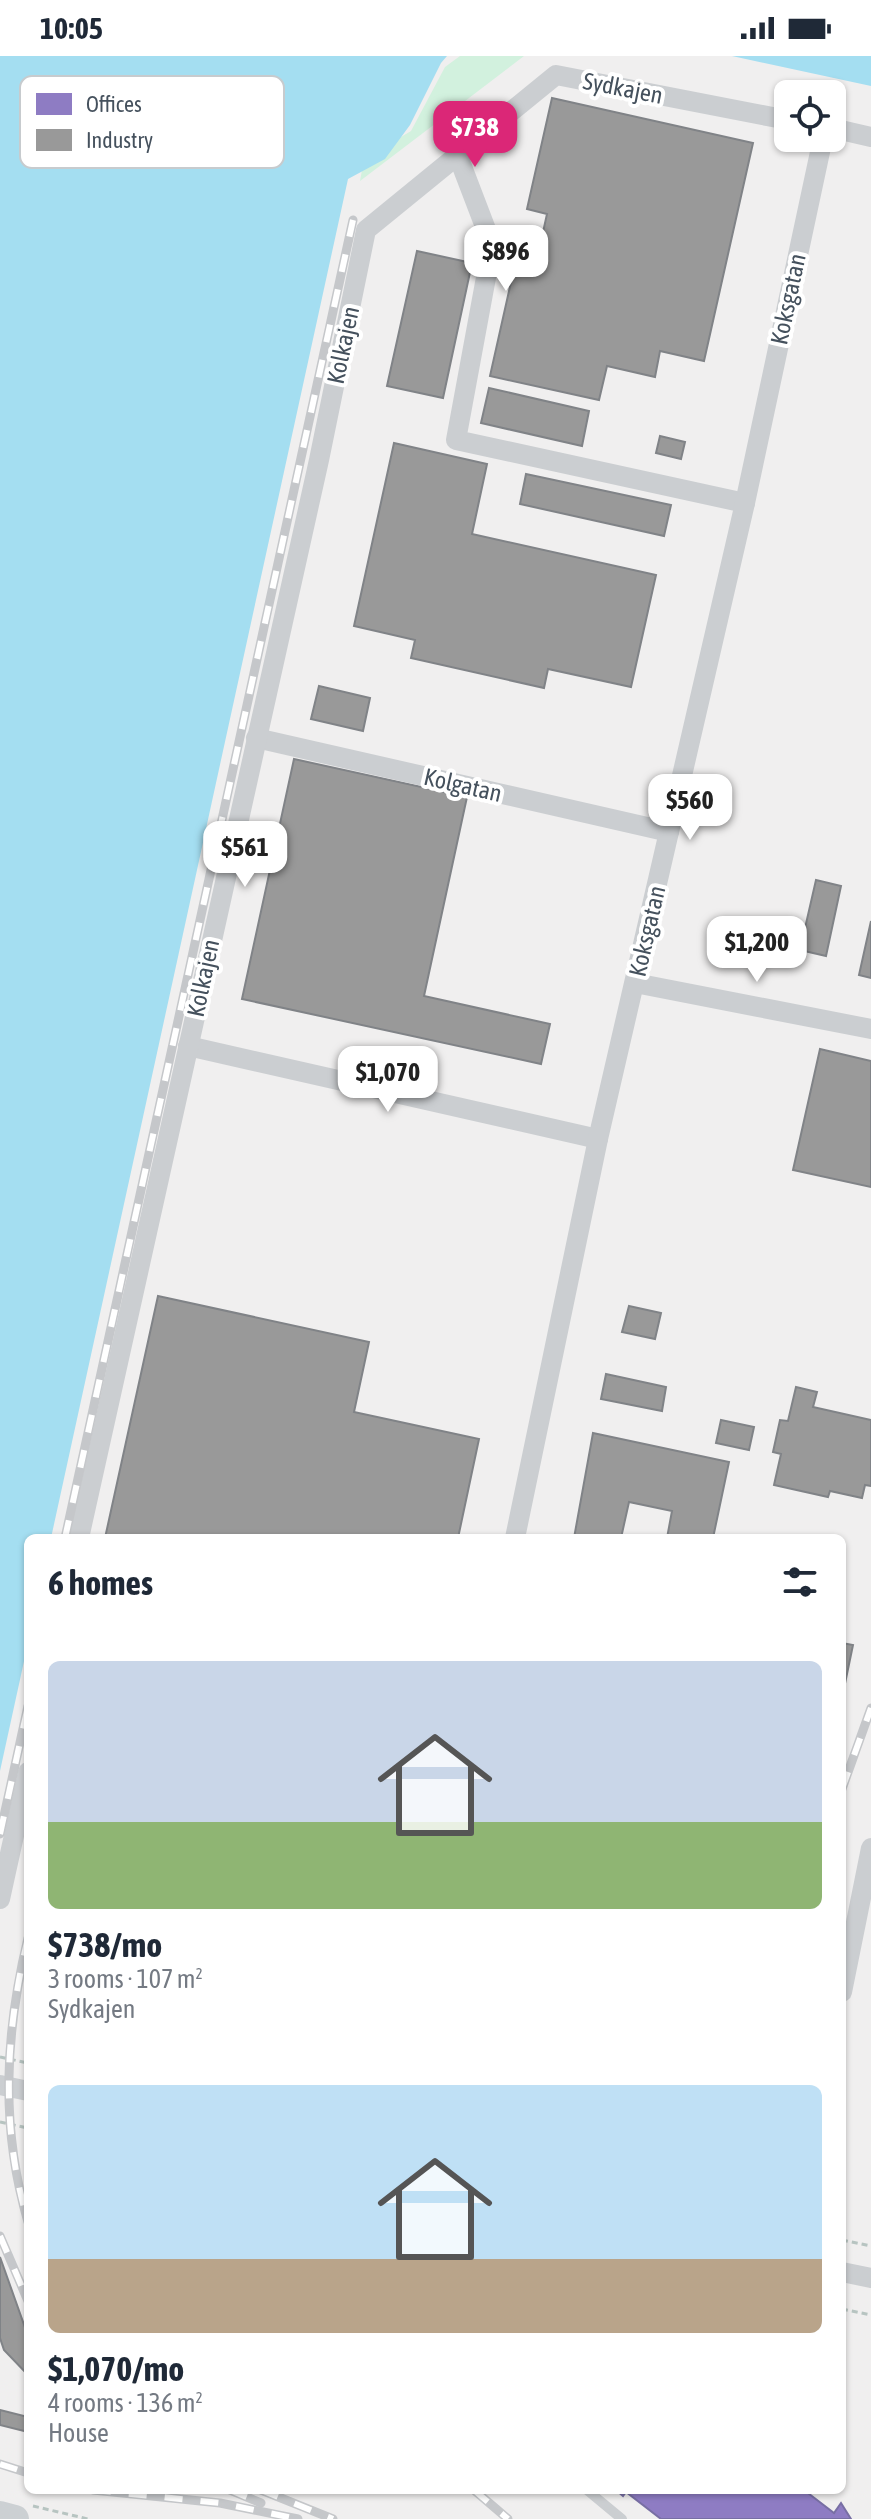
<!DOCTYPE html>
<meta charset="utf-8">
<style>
:root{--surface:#fff;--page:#f2f2f3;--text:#1f2937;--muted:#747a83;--accent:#db2777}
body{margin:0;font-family:"Asap Condensed",sans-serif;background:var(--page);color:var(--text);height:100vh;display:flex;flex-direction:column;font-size:30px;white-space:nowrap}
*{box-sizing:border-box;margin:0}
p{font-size:26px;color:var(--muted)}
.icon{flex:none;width:44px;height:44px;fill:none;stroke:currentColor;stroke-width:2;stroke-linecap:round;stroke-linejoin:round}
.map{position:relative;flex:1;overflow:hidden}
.side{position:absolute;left:24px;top:1478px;width:822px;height:960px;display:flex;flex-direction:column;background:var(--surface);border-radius:12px;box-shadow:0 2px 6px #0004}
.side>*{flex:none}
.controls{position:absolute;left:774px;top:24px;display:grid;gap:16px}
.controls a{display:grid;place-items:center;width:72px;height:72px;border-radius:12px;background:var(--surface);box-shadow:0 2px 6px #0004;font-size:40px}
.price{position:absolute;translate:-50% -68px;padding:0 18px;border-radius:16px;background:#fff;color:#222;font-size:26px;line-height:52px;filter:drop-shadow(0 2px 4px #0008)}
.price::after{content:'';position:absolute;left:50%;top:48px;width:24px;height:18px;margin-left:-12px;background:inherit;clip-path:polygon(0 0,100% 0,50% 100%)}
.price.selected{background:var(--accent);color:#fff}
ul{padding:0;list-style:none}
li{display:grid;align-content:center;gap:16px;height:424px;padding:0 24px}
li span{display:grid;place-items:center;height:248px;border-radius:12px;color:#555}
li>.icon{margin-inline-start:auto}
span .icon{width:144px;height:144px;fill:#fffc;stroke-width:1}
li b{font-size:34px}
h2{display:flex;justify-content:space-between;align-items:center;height:96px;padding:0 24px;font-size:34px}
.status{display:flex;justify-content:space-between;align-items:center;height:56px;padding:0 40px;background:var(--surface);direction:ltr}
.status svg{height:22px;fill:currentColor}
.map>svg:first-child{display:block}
.green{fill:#d2f1de}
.water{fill:#a4def1}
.offices{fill:#8e7cc3;stroke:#786fa4;stroke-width:2}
.industry{fill:#999;stroke:#808387;stroke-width:2}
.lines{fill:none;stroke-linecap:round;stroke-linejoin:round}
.path{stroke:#b7c4c1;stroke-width:3;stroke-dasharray:6 4;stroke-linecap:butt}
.service{stroke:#cbced1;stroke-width:10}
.minor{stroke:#cbced1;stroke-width:20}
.secondary{stroke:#ccd0d3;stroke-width:28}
.rail-casing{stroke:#c5c7ca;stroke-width:9}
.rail{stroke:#fff;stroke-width:6;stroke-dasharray:18;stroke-linecap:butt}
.labels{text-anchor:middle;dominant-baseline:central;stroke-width:8;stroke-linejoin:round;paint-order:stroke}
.street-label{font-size:24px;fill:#45515d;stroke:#fff}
.key{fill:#fff;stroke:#c7cbce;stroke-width:2}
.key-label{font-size:22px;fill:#45515d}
</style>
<div class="status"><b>10:05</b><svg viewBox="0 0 49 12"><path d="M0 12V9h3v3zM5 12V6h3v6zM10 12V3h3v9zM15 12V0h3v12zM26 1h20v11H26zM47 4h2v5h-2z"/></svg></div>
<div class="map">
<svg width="871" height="2463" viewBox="0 0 871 2463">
<rect width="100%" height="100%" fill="#f0efef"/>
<path class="green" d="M460,0H524L360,125L364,103L411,75L445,11Z"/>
<g class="water">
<path d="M0,0H447L441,7L410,69L385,103L348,123L51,1482H28V1587L0,1715Z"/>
<path d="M732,0H871V30Z"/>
</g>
<path class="offices" d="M616,2434H804L834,2457L841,2447L851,2463H661L626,2436L623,2440Z"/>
<g class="industry">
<path d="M552,42L753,87L704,305L660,295L655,321L607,310L599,344L490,320L520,186L540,190L547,158L527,153Z"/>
<path d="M417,195L472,207L443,342L387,330Z"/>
<path d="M489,332L589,355L582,390L481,367Z"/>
<path d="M660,380L685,386L681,403L656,397Z"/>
<path d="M394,387L487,408L472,478L656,519L631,631L548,613L544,632L411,602L415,584L354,570Z"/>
<path d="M526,418L671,449L664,480L520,448Z"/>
<path d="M319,630L370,642L363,675L311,663Z"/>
<path d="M294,703L467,741L424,940L550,968L541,1008L242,943Z"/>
<path d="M816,824L841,830L826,900L800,894Z"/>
<path d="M871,865V922L859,919Z"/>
<path d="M820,993L871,1005V1131L793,1114Z"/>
<path d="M158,1240L369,1286L354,1356L479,1383L458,1482H105Z"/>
<path d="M629,1250L661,1257L655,1283L622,1276Z"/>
<path d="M606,1318L666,1331L662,1355L601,1343Z"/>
<path d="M796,1331L817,1336L813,1351L871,1364V1430L865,1429L862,1442L830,1435L828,1441L774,1429L781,1398L773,1396L780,1364L788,1365Z"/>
<path d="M721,1364L754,1371L749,1394L716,1387Z"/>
<path d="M593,1377L729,1406L713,1482H667L672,1455L629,1446L621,1482H574Z"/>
<path d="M842,1587L853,1589L842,1642Z"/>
<path d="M0,2201L28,2280V2319L4,2294L0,2282Z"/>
<path d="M0,2354L28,2361V2376L0,2369Z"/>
</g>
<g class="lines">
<g class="path">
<path d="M0,2001L28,2007"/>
<path d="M0,2066L28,2072"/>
<path d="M842,2184L871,2190"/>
<path d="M842,2253L871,2259"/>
<path d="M33,2450L88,2463"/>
</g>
<path class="service" d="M587,2434L622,2463"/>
<g class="minor">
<path d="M832,72L871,81"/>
<path d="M458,100L492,189L456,384L745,447"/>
<path d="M256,682L669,776"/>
<path d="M635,927L871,973"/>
<path d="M188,990L598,1083"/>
<path d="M79,1482L319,404L366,174L556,19L788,64"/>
<path d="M515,1482L598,1083L745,447L823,82"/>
<path d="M0,1843L28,1716"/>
<path d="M842,1936L871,1792"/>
<path d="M0,2029L28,2035"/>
<path d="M842,2216L871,2222"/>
</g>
<path class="secondary" d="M0,2459L15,2463"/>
<g class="rail-casing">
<g id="rail">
<path d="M65,1482L353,164"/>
<path d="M842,1733L871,1652"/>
<path d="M0,1778L28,1650"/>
<path d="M28,1882C5,1977 0,2071 28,2166"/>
<path d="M0,2180L28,2245"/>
<path d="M0,2408L28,2417"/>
<path d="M93,2434L220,2447L298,2463"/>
<path d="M230,2434L261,2447"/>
<path d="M261,2434L333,2463"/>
<path d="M474,2434L508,2463"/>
</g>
</g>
<use href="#rail" class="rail"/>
</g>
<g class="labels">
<g class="street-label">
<text transform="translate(623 32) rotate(11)">Sydkajen</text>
<text transform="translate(788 243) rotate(-78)">Koksgatan</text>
<text transform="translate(343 289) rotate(-78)">Kolkajen</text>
<text transform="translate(463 729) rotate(13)">Kolgatan</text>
<text transform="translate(647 875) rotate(-77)">Koksgatan</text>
<text transform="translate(203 922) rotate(-78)">Kolkajen</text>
</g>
</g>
<rect x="20" y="20" width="264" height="92" rx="12" class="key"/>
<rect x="36" y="37" width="36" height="22" fill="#8e7cc3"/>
<rect x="36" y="73" width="36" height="22" fill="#999"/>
<g class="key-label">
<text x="86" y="56">Offices</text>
<text x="86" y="92">Industry</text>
</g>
</svg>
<div class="controls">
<a><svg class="icon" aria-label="locate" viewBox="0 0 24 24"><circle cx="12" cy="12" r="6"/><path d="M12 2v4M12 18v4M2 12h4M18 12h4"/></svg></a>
</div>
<b class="price selected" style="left:475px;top:113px">$738</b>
<b class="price" style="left:506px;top:237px">$896</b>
<b class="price" style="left:690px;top:786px">$560</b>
<b class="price" style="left:245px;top:833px">$561</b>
<b class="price" style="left:757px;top:928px">$1,200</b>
<b class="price" style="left:388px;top:1058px">$1,070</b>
<section class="side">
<h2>6 homes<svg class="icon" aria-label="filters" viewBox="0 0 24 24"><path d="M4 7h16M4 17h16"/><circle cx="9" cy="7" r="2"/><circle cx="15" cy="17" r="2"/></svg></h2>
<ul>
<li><span style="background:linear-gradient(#c9d6e8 65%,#8fb573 0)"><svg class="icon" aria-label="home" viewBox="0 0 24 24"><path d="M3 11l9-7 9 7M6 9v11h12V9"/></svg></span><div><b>$738/mo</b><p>3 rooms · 107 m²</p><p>Sydkajen</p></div></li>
<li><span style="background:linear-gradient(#bfe0f5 70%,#b9a48a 0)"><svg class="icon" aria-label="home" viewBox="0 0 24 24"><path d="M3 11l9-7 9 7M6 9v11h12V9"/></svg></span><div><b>$1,070/mo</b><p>4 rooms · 136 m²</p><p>House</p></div></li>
</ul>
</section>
</div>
